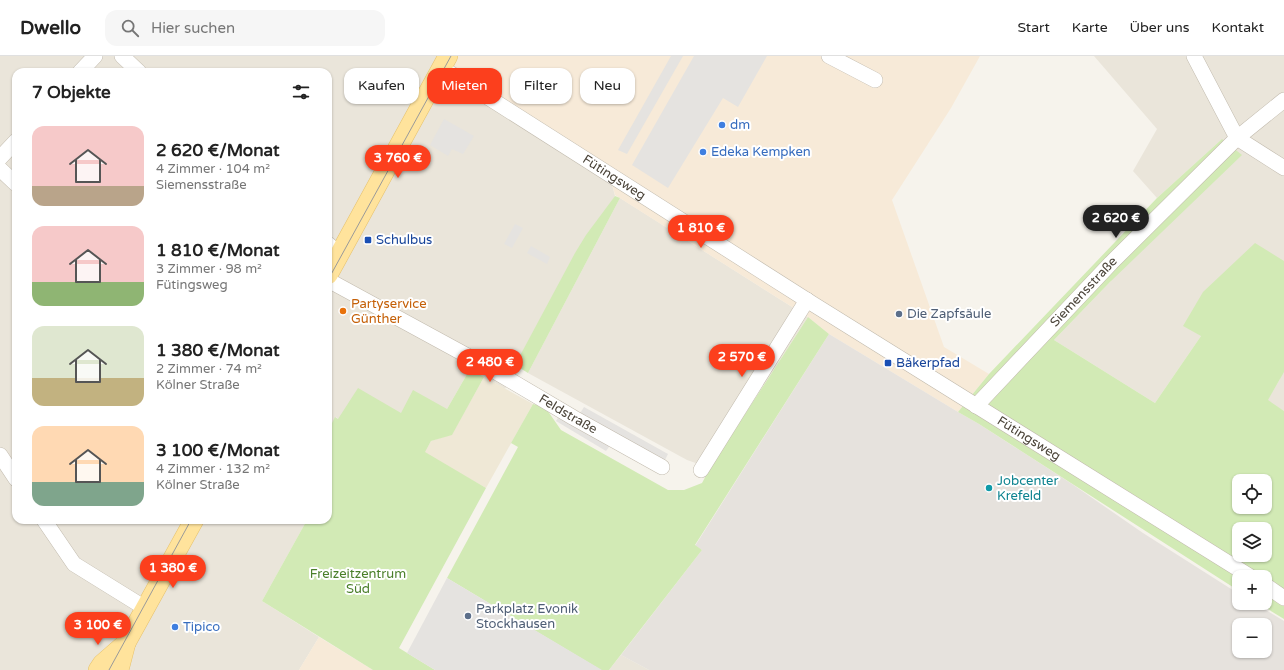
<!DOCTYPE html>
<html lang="de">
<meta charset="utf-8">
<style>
:root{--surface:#fff;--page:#f6f6f6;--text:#222;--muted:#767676;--line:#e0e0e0;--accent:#fc3f1d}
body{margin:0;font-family:"Varela Round",sans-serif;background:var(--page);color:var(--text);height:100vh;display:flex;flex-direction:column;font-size:15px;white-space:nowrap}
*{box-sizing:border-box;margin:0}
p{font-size:13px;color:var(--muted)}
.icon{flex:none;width:22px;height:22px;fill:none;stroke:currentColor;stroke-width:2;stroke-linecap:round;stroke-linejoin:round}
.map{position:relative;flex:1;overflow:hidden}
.details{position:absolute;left:12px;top:12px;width:320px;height:456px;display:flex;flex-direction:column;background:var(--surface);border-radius:12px;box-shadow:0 1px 3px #0004}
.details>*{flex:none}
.banner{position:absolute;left:344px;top:12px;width:380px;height:36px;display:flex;gap:8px}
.tools{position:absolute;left:1232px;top:418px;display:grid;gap:8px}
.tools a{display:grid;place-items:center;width:40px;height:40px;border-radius:8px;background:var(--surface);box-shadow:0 1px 3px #0004;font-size:20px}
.price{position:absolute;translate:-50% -34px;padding:0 9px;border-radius:14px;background:var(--accent);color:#fff;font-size:13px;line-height:26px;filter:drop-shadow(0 1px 2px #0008)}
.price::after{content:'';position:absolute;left:50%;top:24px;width:12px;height:9px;margin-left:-6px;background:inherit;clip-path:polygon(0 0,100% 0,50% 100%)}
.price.on{background:#222;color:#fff}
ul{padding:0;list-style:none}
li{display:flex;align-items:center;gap:12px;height:100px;padding:0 20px}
li span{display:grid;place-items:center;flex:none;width:112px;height:80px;border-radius:12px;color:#555}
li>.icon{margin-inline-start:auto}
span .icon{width:48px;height:48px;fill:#fffc;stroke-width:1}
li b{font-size:17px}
h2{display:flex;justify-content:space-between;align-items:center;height:48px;padding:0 20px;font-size:17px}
.pill{padding:0 14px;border-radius:12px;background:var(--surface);box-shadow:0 1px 3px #0004;font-size:14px;line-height:36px}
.pill.on{background:var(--accent);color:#fff}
header{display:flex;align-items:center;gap:24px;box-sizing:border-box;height:56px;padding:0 20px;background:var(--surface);border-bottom:1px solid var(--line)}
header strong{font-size:19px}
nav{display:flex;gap:22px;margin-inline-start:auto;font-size:14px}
.search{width:280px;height:36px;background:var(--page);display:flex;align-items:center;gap:10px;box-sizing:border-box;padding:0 14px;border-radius:12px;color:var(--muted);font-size:15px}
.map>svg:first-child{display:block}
.residential{fill:#eae5da}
.commercial{fill:#f7ead8}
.industrial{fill:#e6e2dd;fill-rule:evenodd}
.education{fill:#efe8d6}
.green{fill:#d2eab5;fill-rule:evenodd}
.parking{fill:#e5e3e0}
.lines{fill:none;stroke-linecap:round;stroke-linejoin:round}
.minor-casing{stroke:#c2bbae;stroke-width:16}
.major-casing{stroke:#e6c16a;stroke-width:20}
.minor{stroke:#fff;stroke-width:15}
.major{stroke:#ffe39c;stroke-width:19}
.tram{stroke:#9a9a9a;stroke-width:1}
.shop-dot{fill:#3f7fe0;stroke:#fff;stroke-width:1.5}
.transit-dot{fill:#1a4fb4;stroke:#fff;stroke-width:1.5}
.food-dot{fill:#e8710a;stroke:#fff;stroke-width:1.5}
.service-dot{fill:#5c6f8a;stroke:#fff;stroke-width:1.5}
.culture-dot{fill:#0f9aa8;stroke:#fff;stroke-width:1.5}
.labels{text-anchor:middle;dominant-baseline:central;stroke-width:4;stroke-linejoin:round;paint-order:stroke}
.shop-label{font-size:13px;fill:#366cbe;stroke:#fff;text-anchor:start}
.street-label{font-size:13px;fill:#4b4439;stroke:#fff}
.transit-label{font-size:13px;fill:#164399;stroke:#fff;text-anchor:start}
.food-label{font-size:13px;fill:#c56008;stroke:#fff;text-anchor:start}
.service-label{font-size:13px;fill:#4e5e75;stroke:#fff;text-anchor:start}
.culture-label{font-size:13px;fill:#0d838f;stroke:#fff;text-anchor:start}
.park-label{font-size:13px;fill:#4a7f2a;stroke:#fff}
</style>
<header>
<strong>Dwello</strong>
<div class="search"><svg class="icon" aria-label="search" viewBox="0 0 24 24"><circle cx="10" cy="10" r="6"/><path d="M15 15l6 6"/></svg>Hier suchen</div>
<nav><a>Start</a><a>Karte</a><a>Über uns</a><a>Kontakt</a></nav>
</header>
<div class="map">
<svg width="1284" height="614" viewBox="0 0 1284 614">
<rect width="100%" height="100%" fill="#f6f3ec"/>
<g class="residential">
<path d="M0,0H441L607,109L615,140L505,333L470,313L447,353L338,363L336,361L328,375V16H16V464H307L262,545L319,581L299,614H0Z"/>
<path d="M1094,0H1284V355L1267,345L1280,323L1201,280L1155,347L1054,284L1110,226L1222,83L1157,142L1133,115L1157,73Z"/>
<path d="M620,142L808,261L710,412L687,404L528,317Z"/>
<path d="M621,599L649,614H609Z"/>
</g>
<g class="commercial">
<path d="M456,0H980L951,52L892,144L944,291L989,318L958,356L829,278L808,261L615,139L607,109L451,9Z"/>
<path d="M319,581L373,614H299Z"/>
</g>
<path class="industrial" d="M829,278L958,356L979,368L1072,428L1143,477L1239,538V547H1254L1284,565V614H649L621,599L702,494L695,490ZM1239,569H1265V595H1239Z"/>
<path class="education" d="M484,321L533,348L486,432L424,397L431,385L452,378Z"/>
<g class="green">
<path d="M1222,83L1242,99L1110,226L1054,284L1155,347L1201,280L1183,270L1203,236L1255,187L1284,205V316L1268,344L1284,355V563L1258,547H1265V521H1239V535L979,368L958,356L989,318L1157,142ZM1239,425H1265V451H1239ZM1239,473H1265V499H1239Z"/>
<path d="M615,140L620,142L528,317L515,309L575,197L586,179Z"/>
<path d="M808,261L829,278L695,489L702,494L609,614H601L447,522L518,391L511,387L533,348L545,351L561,374L668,434H684L702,427L710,412Z"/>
<path d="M470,313L484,321L452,379L431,385L425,396L486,432L399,592L435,614H373L262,545L307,464H328V375L335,361L338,363L358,332L401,357L413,334L447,353Z"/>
</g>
<g class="parking">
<path d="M671,0H683L627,98L618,94Z"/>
<path d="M694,0H767L738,51L723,42L668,132L632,109Z"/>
<path d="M444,63L474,80L463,98L452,93L448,100L430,89Z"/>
<path d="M515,168L523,172L512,192L504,188Z"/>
<path d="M531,190L550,201L547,208L527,197Z"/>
<path d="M584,351L668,398L664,406L579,359Z"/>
<path d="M561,357L611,388L606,395L556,365Z"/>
<path d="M447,522L602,614H435L407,597Z"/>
</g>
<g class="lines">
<g class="minor-casing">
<g id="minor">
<path d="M122,0L139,16"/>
<path d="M829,0L875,24"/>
<path d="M1194,0L1237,82L1284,112"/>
<path id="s1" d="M442,12L813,248L1251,521"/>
<path d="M80,16L95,0"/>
<path d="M0,102L16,85"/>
<path d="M0,113L16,128"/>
<path d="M328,188L339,198"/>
<path id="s2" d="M328,224L486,310L574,362L662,411"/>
<path id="s3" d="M976,350L1111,207L1237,82L1284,44"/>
<path d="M0,399L16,423"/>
<path d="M701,414L807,244"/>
<path d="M44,464L74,508L145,552"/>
<path d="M1265,529L1284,542"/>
</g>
</g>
<g class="major-casing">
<g id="major">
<path d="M328,219L448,0"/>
<path d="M98,614L102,608L126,587L194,464"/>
<path d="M119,614L126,587"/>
</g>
</g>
<use href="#minor" class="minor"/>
<use href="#major" class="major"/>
<g class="tram">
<path d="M328,224L451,0"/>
<path d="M109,614L191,464"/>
</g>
</g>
<g class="shop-dot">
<circle cx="722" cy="69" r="4"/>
<circle cx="703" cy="96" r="4"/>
<circle cx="175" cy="571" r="4"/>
</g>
<g class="transit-dot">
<rect x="364" y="180" width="8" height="8" rx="2"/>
<rect x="884" y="303" width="8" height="8" rx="2"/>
</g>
<circle class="food-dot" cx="343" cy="255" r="4"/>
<g class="service-dot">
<circle cx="899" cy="258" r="4"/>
<circle cx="468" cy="560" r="4"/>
</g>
<circle class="culture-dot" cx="989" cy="432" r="4"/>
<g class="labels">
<g class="shop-label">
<text x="730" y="69">dm</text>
<text x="711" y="96">Edeka Kempken</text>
<text x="183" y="571">Tipico</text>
</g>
<g class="street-label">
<text stroke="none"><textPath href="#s1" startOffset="204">Fütingsweg</textPath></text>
<text stroke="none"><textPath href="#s3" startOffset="157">Siemensstraße</textPath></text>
<text stroke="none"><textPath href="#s2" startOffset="275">Feldstraße</textPath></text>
<text stroke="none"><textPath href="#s1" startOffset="694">Fütingsweg</textPath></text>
</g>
<g class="transit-label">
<text x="376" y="184">Schulbus</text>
<text x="896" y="307">Bäkerpfad</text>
</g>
<g class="food-label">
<text x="351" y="248">Partyservice<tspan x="351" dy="15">Günther</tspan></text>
</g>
<g class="service-label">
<text x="907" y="258">Die Zapfsäule</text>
<text x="476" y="553">Parkplatz Evonik<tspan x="476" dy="15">Stockhausen</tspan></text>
</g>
<g class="culture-label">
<text x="997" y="425">Jobcenter<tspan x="997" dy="15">Krefeld</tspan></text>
</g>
<g class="park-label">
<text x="358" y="518">Freizeitzentrum<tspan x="358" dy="15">Süd</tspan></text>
</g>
</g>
</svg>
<div class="tools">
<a><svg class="icon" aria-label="locate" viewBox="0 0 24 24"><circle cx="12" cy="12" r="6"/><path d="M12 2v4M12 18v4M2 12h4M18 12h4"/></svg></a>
<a><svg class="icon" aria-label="layers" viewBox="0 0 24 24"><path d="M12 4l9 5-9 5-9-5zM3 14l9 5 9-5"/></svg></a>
<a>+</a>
<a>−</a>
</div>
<b class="price" style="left:398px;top:123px">3 760 €</b>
<b class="price on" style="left:1116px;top:183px">2 620 €</b>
<b class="price" style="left:701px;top:193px">1 810 €</b>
<b class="price" style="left:742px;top:322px">2 570 €</b>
<b class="price" style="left:490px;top:327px">2 480 €</b>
<b class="price" style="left:173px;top:533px">1 380 €</b>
<b class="price" style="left:98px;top:590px">3 100 €</b>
<div class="banner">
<a class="pill">Kaufen</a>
<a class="pill on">Mieten</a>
<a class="pill">Filter</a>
<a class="pill">Neu</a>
</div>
<section class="details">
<h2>7 Objekte<svg class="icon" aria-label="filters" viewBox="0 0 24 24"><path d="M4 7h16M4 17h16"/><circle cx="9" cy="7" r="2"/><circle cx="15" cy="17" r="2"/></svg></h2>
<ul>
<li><span style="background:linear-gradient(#f6c9c9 75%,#b9a48a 0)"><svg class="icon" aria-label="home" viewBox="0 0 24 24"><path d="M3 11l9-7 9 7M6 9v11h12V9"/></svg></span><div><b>2 620 €/Monat</b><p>4 Zimmer · 104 m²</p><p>Siemensstraße</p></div></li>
<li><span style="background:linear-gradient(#f6c9c9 70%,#8fb573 0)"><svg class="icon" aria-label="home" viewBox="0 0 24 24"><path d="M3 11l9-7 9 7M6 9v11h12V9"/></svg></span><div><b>1 810 €/Monat</b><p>3 Zimmer · 98 m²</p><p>Fütingsweg</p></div></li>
<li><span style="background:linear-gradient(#dfe7d0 65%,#c2b280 0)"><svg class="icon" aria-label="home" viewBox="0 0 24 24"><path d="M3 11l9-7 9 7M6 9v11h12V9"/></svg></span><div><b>1 380 €/Monat</b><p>2 Zimmer · 74 m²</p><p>Kölner Straße</p></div></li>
<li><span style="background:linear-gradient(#ffd9b3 70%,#7fa58c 0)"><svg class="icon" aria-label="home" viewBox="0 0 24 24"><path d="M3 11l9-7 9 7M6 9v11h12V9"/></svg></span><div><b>3 100 €/Monat</b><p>4 Zimmer · 132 m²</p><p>Kölner Straße</p></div></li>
</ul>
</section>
</div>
